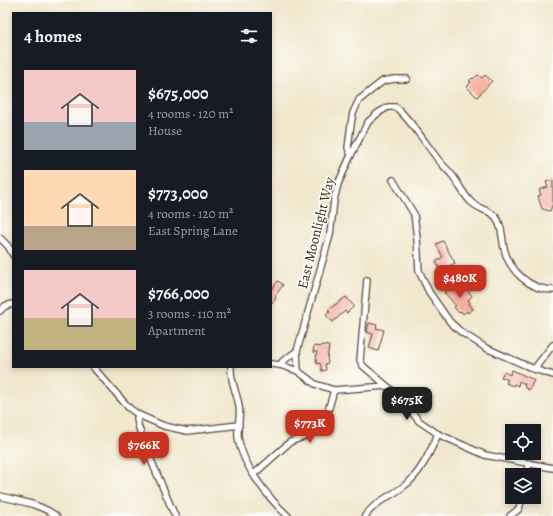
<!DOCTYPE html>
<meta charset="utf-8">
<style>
:root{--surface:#171b24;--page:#20242c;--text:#f1f3f6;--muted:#9ea1a6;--accent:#c8321e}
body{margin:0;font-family:Alegreya,serif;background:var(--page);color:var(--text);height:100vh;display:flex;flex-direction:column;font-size:15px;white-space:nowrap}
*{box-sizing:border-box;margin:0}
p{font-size:13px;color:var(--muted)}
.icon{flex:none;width:22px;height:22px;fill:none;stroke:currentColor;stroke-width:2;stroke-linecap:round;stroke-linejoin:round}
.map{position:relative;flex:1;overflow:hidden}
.side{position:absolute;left:12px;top:12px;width:260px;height:356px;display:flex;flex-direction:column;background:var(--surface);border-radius:0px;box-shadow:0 2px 6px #0003}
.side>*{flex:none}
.buttons{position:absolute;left:505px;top:424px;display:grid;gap:8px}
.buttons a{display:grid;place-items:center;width:36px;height:36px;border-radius:0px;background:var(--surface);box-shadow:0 2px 6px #0003;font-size:20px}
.price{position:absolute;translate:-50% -34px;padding:0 9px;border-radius:8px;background:var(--accent);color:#fff;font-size:13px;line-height:26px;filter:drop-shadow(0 1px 2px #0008)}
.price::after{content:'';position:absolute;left:50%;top:24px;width:12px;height:9px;margin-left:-6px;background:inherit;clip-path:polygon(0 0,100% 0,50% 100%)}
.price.active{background:#222;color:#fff}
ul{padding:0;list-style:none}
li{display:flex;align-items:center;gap:12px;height:100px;padding:0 12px}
li span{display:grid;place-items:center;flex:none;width:112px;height:80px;border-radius:0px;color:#555}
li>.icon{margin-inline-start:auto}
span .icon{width:48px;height:48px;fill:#fffc;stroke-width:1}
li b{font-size:17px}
h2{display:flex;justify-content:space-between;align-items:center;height:48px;padding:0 12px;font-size:17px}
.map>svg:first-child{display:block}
.building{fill:#f5afa2}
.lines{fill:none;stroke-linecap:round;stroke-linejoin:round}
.minor-casing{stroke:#564638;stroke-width:8}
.minor{stroke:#fff;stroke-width:5.5}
.labels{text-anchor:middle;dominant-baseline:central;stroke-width:3.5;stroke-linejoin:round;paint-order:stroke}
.street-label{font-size:14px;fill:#3b2a1e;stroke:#fdfcf7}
</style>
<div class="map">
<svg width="553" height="516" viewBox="0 0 553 516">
<rect width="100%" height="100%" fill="#fdfcf7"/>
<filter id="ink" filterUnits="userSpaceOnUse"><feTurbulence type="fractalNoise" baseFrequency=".025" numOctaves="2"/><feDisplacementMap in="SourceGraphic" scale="8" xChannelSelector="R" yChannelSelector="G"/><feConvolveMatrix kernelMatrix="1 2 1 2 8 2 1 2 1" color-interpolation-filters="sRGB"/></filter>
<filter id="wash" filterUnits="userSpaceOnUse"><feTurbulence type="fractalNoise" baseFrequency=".012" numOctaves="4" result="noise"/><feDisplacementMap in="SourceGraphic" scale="16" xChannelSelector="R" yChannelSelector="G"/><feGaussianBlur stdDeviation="0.9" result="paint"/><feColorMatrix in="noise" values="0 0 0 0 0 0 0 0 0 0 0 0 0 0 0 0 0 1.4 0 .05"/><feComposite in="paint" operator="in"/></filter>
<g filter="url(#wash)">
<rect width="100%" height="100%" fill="#f1e7cd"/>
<g id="blocks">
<g class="building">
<path d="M478,75L482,78L485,75L492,81L477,97L467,87L471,82L469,81L472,78L473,79Z"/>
<path d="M553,180V203L550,211L542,209L538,196L541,195L539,190L548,187L546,182Z"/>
<path d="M443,241L455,263L441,271L436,262L443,257L436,244Z"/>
<path d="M278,281L283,285L275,296L276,298L272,303L271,302V290Z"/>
<path d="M453,285L458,291L464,286L472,296L468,300L470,303L469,304L473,309L468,313L467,311L463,314L461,311L459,313L454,307L456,306L444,292Z"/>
<path d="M346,297L354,306L347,313L345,311L333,322L326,315L330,312L328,310Z"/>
<path d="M369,323L377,325L376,328L384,330L378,351L369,348L373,334L367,332Z"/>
<path d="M321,345L329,346L327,359L328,363L325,364L326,370L322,371L320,363L317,364L316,360L317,352H313L314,346L321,347Z"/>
<path d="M512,370L534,380L529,390L524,387L525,384L519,381L518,386L514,384L513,386L506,383L508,380L501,377L504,372L510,375Z"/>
</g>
</g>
</g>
<g filter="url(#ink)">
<use href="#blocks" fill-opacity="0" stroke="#564638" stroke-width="1"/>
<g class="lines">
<g class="minor-casing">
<g id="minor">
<path d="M351,155L348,148L351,124L353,113L359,100L383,81L395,79H407"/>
<path d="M393,180L414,214L417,238L419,271L429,292L450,322L461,332L486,348L534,369L553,375"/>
<path d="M0,238L8,246L13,255"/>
<path d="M367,280L360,360L363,366L387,386"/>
<path d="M0,311L5,306L13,304"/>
<path d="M271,364L280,365L298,371L315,384L334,390L387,386L403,401L419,421L438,434L485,455L553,468"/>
<path d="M280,365L283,361L297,351"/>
<path d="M93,367L129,408L139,415L164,426L187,431L239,425"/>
<path d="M231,367C230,381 237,393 239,406C241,416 237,426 238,437C242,465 268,498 288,516"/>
<path d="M534,369L553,345"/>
<path d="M298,371L297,351L330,235L334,200L338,184L351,155L368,122L378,113L388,107H396C412,122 421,137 434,154C439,162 446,168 452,175C459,184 463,194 471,202C478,209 488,210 495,216C502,224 502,238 504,248C509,271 530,290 553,290"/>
<path d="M139,415L137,418L138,425L145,446L175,516"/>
<path d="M254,474L290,442L309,435L321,426L328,411L334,390"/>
<path d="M526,475L529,463"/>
<path d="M0,496C18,501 41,504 56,516"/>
<path d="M365,516C377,500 389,498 404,486C420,475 430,452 438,434"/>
<path d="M510,516L519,509L522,497"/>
</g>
</g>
<use href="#minor" class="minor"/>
</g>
</g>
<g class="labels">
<g class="street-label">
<text transform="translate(316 233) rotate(-76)">East Moonlight Way</text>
</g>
</g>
</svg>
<div class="buttons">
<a><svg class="icon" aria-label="locate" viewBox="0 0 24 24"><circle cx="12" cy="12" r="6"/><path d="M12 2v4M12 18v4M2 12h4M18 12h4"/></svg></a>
<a><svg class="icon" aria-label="layers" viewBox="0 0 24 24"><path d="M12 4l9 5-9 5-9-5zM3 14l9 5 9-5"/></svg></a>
</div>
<b class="price" style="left:460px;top:299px">$480K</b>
<b class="price active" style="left:407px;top:421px">$675K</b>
<b class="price" style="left:310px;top:444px">$773K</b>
<b class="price" style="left:144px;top:466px">$766K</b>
<section class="side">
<h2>4 homes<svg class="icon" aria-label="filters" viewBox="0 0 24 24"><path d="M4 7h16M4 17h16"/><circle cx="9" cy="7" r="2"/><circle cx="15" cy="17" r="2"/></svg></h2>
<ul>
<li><span style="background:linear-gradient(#f6c9c9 65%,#9aa5b1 0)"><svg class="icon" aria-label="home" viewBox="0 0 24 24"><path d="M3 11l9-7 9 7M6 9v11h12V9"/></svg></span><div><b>$675,000</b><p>4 rooms · 120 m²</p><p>House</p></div></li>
<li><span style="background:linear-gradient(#ffd9b3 70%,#b9a48a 0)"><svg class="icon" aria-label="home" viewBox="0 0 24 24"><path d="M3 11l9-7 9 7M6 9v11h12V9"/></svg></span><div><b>$773,000</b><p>4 rooms · 120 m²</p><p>East Spring Lane</p></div></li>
<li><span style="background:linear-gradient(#f6c9c9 60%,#c2b280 0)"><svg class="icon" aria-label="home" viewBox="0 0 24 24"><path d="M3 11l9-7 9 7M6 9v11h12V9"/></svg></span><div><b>$766,000</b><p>3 rooms · 110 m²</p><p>Apartment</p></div></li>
</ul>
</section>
</div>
